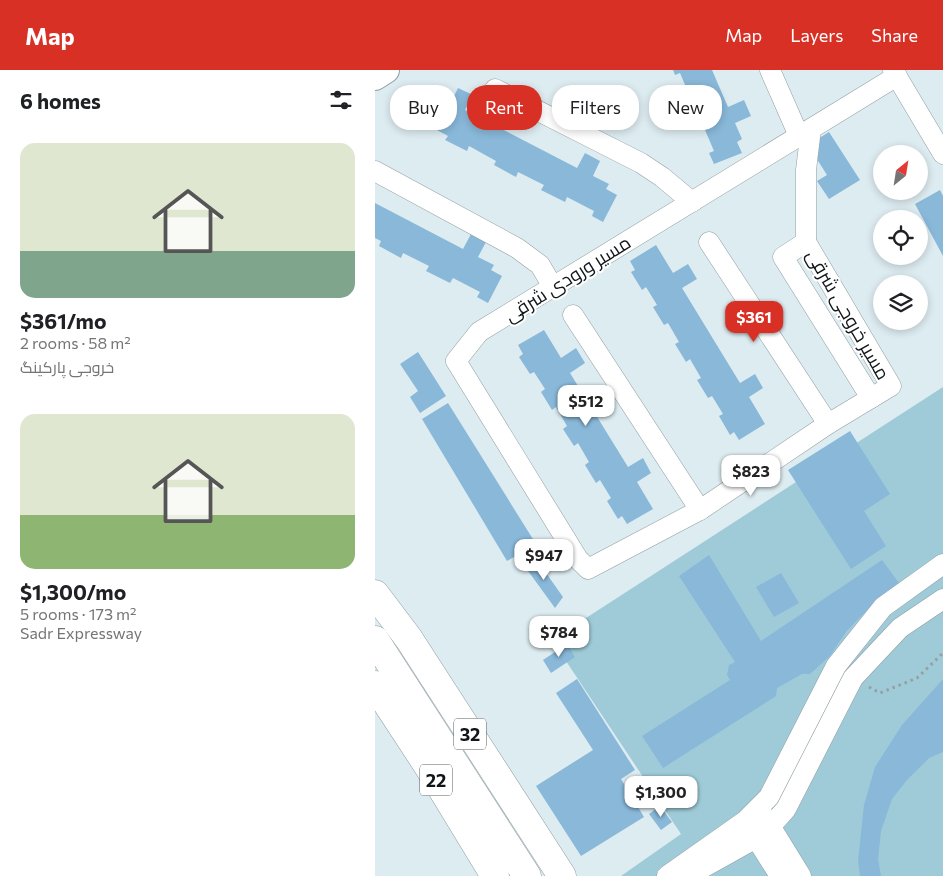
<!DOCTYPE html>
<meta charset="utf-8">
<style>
:root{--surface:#fff;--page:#f2f2f2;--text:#202124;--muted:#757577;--accent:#d93025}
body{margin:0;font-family:Commissioner,Cairo,sans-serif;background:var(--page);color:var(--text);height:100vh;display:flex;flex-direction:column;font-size:19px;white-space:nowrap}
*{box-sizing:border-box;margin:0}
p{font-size:16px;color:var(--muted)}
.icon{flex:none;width:28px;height:28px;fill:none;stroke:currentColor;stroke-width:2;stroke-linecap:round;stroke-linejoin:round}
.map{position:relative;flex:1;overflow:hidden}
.panel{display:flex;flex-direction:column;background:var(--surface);width:375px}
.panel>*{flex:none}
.banner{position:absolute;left:15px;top:15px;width:475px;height:45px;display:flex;gap:10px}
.needle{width:32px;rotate:30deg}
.buttons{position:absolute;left:498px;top:75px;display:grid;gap:10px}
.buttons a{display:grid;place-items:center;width:55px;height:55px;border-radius:50%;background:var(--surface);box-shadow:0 2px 8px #0003;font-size:25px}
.price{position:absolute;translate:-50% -42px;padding:0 11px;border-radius:10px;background:#fff;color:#222;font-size:16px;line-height:32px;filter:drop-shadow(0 1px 2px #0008)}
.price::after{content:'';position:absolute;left:50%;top:30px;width:15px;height:11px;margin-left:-8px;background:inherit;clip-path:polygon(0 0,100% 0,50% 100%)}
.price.on{background:var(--accent);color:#fff}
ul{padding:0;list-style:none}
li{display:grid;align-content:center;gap:10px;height:265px;padding:0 20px}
li span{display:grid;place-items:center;height:155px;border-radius:15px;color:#555}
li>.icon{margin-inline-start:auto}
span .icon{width:90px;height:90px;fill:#fffc;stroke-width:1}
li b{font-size:21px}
h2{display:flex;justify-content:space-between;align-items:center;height:60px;padding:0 20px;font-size:21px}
.tag{padding:0 18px;border-radius:20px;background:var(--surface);box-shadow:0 2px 8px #0003;font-size:18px;line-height:45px}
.tag.on{background:var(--accent);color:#fff}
header{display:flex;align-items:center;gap:30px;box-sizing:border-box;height:70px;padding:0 25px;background:var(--accent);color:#fff}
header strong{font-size:24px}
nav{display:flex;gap:28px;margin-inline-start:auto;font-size:18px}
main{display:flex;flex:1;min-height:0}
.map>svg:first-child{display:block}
.green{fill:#9fcbd8}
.building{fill:#89b8d9}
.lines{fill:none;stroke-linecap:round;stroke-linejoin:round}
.minor-casing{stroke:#909ea3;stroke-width:21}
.major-casing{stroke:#909ea3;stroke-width:28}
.highway-casing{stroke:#909ea3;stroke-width:29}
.path{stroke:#94a0a4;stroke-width:3;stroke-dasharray:2.5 4;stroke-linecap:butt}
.minor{stroke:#fff;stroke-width:20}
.major{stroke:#fff;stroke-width:26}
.highway{stroke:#fff;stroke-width:28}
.labels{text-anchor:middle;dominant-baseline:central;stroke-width:4;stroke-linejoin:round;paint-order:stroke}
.shield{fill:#fff;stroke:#585c5d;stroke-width:1}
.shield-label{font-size:18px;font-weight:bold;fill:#111618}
.street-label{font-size:19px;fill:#111618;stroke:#fff}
</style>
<header>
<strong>Map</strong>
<nav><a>Map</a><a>Layers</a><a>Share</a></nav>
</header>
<main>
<section class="panel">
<h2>6 homes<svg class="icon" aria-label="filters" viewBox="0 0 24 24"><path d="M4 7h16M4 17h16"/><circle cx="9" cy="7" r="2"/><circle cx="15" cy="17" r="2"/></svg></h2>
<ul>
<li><span style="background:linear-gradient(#dfe7d0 70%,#7fa58c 0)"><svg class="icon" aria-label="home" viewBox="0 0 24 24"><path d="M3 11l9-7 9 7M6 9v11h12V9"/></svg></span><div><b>$361/mo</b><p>2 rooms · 58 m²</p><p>خروجی پارکینگ</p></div></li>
<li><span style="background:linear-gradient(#dfe7d0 65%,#8fb573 0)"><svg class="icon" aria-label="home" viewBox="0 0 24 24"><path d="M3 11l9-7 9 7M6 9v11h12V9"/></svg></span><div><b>$1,300/mo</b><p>5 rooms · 173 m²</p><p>Sadr Expressway</p></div></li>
</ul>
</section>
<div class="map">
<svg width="568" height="806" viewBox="0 0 568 806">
<rect width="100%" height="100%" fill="#ddecf1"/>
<path class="green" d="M568,317V806H246L306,764L177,570Z"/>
<g class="building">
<path d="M298,0H337L353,37L369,30L376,46L360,53L367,69L362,72L367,83L339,94L334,83L339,81L327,53L322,55L311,31L316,29L305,3L300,5Z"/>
<path d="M83,18L98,25L90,40L202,98L210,83L225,91L218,106L234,114L231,119L242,125L228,152L217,146L219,141L192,127L190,132L166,120L169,115L143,102L141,107L119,95L121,91L94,76L92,81L70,70L73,66L45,51L42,56L33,51L47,24L57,29L60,24L76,32Z"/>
<path d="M454,62L485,110L454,129L442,111L452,105L433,75Z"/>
<path d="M565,120L568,126V186L540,134Z"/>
<path d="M0,133L88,179L96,164L111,172L103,187L119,195L116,200L127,206L113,233L102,227L105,222L78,208L75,213L51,201L54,196L28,183L26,188L4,176L6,171L0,168Z"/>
<path d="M281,175L298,203L313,194L322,209L307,218L365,313L380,304L388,318L374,327L390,354L364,370L359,362L355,365L344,346L348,344L337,326L333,328L322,310L326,308L315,289L311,292L300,274L304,272L293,253L289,255L278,237L282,235L271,217L267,220L256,202L260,200L255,191Z"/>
<path d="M169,260L186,288L201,278L210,293L195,303L253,397L268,388L276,403L262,412L278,439L252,454L247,446L243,449L232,431L236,428L225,410L221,413L210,395L214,392L203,373L199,376L188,359L192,356L181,337L177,340L166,322L170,319L159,302L155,304L144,287L148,284L143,275Z"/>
<path d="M43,282L71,326L45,343L35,327L43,321L25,294Z"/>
<path d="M73,333L161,474L132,491L47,349Z"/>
<path d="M475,361L515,424L489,441L511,476L476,499L413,400Z"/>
<path d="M334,485L386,571L507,490L524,513L493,539L471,562L455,586L435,604H427L402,618L401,626L288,698L267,666L355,610L352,605L354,595L360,592L304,506Z"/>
<path d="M159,486L188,527L180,538L148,494Z"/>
<path d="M406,503L424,533L399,547L381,517Z"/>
<path d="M192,574L200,587L176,603L168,590Z"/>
<path d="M202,609L260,700L246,709L269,747L206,786L161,716L218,680L181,623Z"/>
<path d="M568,609V682L554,688L532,710L517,729L506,761L503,789L506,806H485L483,791L489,735L500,697L527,655Z"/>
<path d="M285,736L297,752L286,760L274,744Z"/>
</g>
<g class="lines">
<g class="minor-casing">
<g id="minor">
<path d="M395,0L424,66"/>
<path d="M518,0L568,84"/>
<path d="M120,19L266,93L287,107L317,132"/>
<path d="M436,59L431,100V172L516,316L453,354L325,440L213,499L203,489L81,291L104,262L522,6"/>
<path d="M0,101L142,178L165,195L178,217"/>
<path d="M334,172L453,354"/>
<path d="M431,172L408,187L496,328"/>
<path d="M198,245L325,440"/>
<path d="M389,746L426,806"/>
<path d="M374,757L405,806"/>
<path d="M292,806L370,751L394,727L461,596L508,537L568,494"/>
<path d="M313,806L381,768L395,757L411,739L478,608L525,558L568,529"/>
</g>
</g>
<g class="major-casing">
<path id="major" d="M0,7L11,0"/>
</g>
<g class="highway-casing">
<g id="highway">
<path d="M0,524L34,569L187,806"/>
<path d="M0,570L152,806"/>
<path d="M0,615L53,696L120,806"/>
</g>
</g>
<path class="path" d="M494,617L505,623L542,608L568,583"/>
<use href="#minor" class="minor"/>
<use href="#major" class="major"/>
<use href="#highway" class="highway"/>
</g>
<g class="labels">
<g class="shield">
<rect x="79" y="648.5" width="32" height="31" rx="4"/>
<rect x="45" y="694.5" width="32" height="31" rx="4"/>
</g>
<g class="shield-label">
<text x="95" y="664">32</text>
<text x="61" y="710">22</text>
</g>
<g class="street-label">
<text transform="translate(192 208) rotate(-32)">مسیر ورودی شرقی</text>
<text transform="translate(474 244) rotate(60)">مسیر خروجی شرقی</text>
</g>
</g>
</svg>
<div class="buttons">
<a><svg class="needle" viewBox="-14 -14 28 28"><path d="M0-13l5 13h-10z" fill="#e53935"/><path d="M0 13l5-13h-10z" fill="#757577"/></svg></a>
<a><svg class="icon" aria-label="locate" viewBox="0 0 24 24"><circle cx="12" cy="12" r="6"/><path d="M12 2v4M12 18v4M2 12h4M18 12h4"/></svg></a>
<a><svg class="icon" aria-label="layers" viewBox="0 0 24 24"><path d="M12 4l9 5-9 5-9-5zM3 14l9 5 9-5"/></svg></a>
</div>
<b class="price on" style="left:379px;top:273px">$361</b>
<b class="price" style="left:211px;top:357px">$512</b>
<b class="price" style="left:376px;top:427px">$823</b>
<b class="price" style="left:169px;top:511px">$947</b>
<b class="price" style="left:184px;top:588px">$784</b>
<b class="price" style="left:286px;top:748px">$1,300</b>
<div class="banner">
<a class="tag">Buy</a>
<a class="tag on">Rent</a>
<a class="tag">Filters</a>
<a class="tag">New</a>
</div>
</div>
</main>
